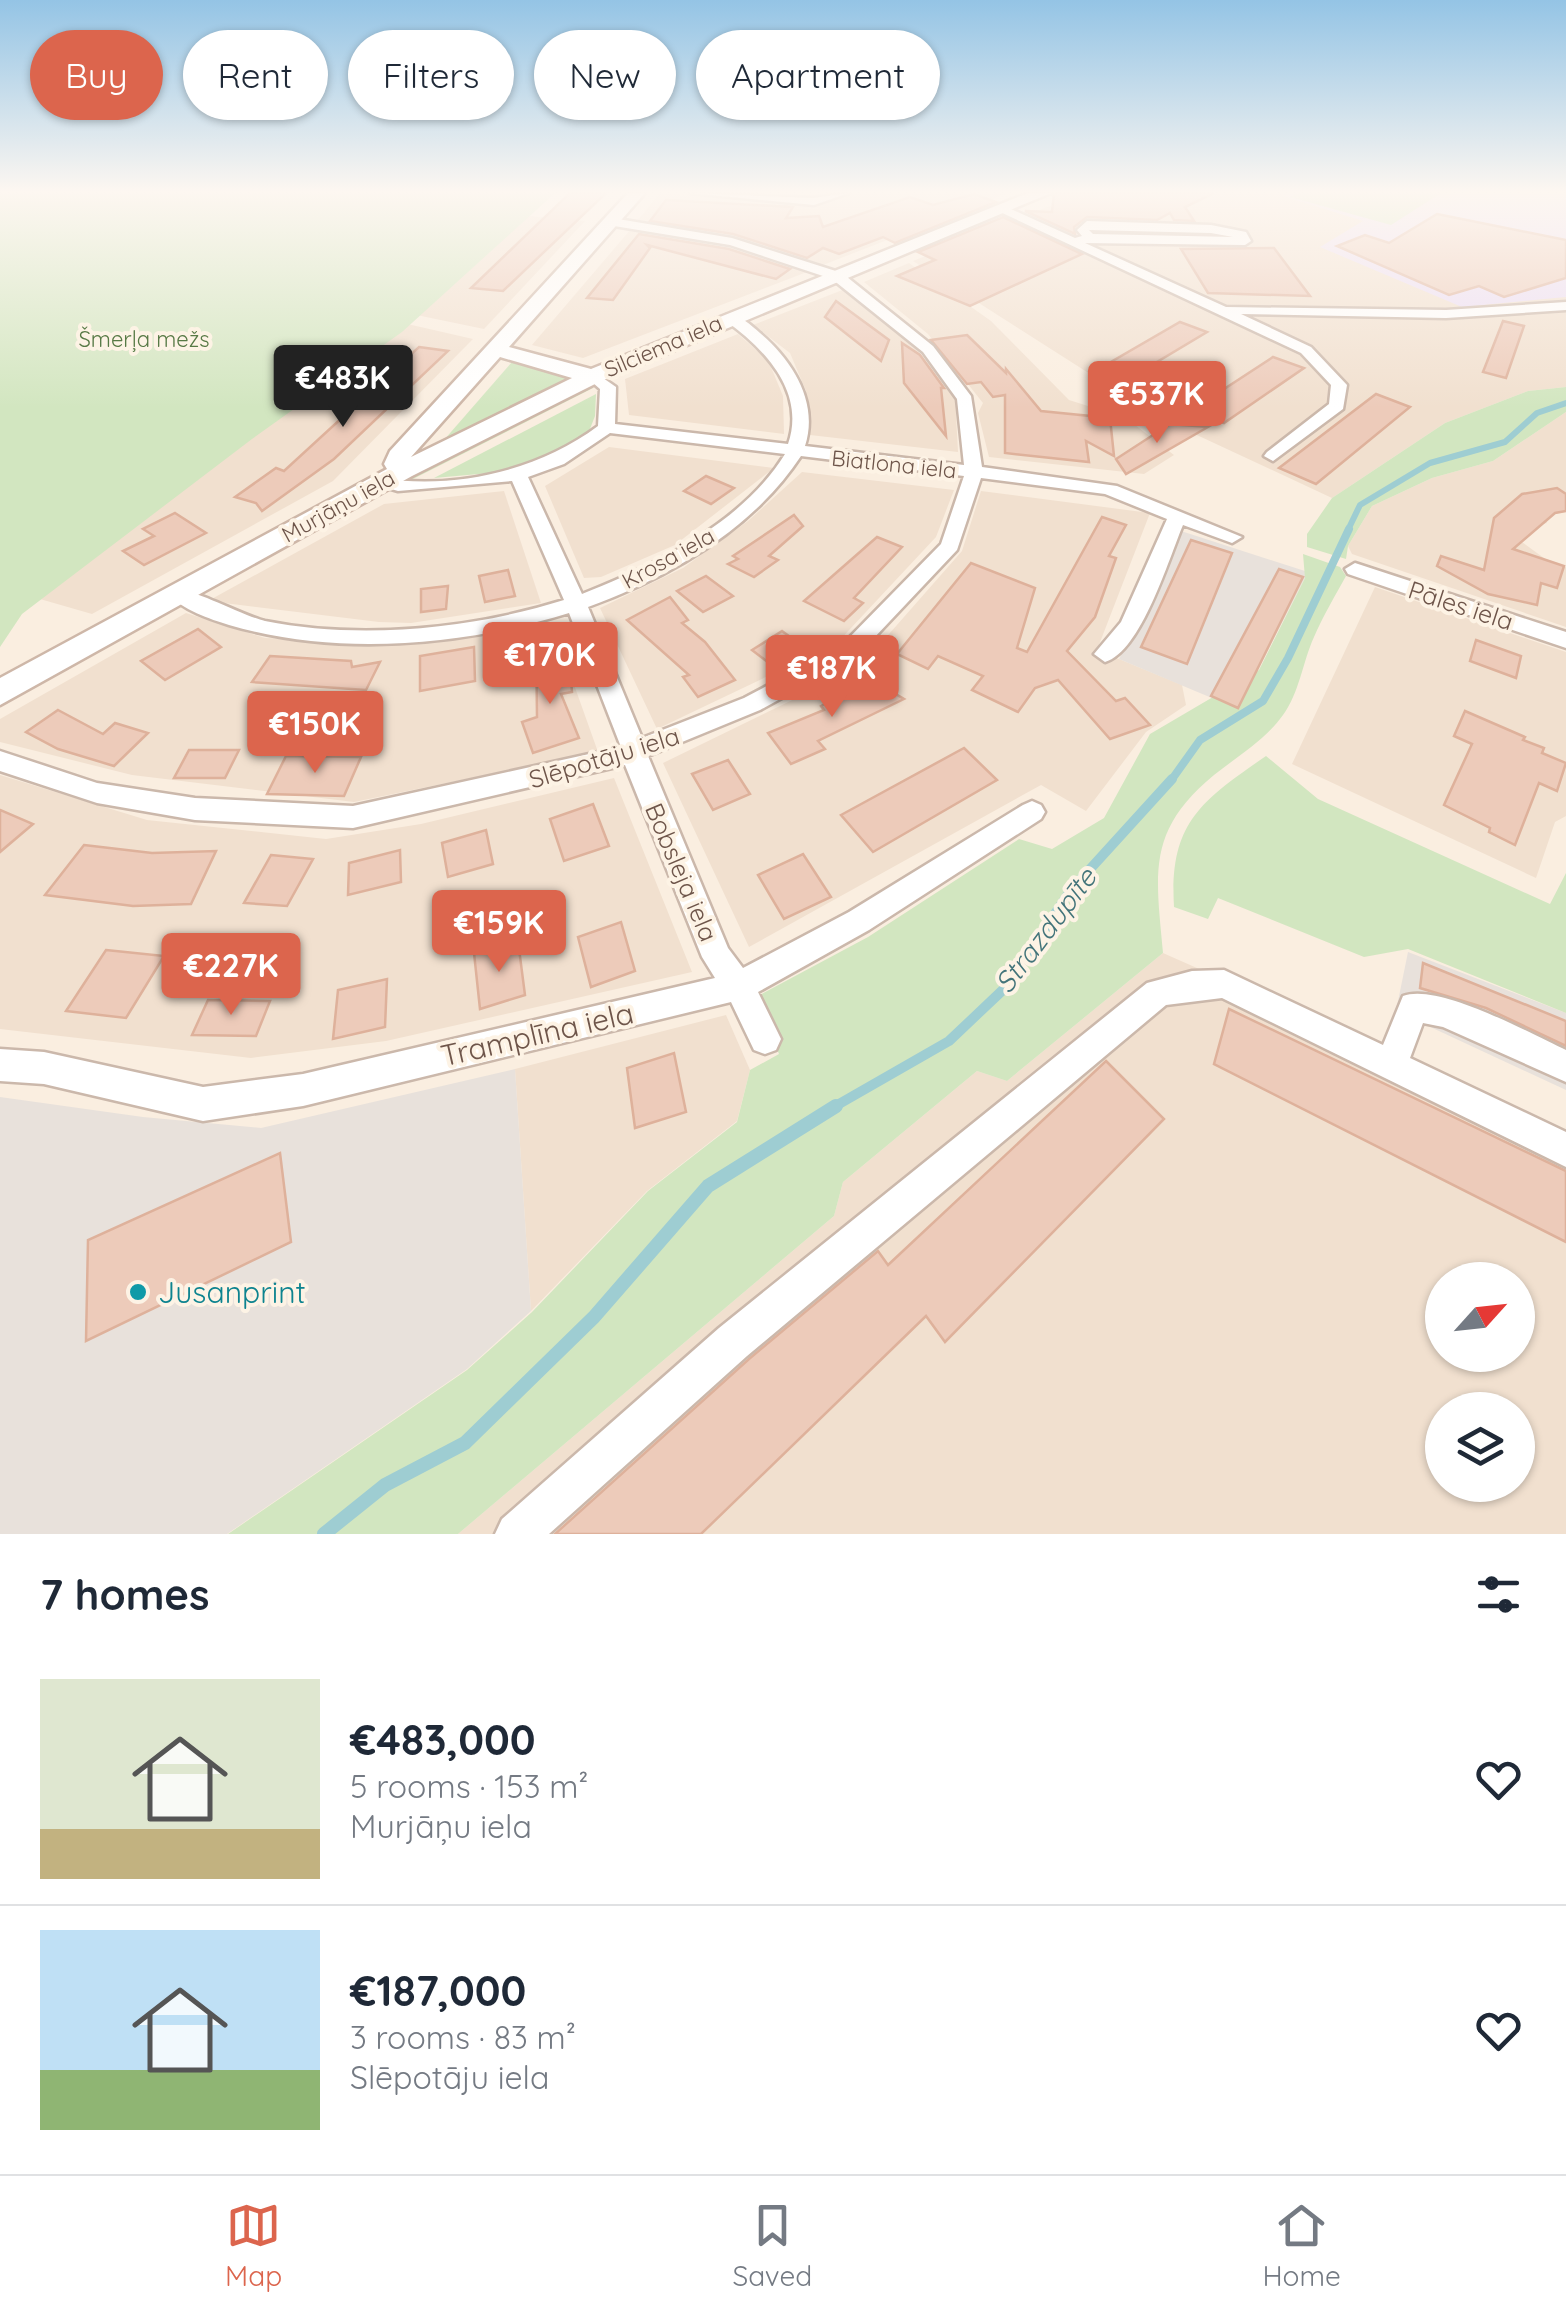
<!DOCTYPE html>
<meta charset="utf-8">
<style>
:root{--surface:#fff;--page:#f6f6f7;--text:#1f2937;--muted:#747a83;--line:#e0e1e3;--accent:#dc654d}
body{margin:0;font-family:Quicksand,sans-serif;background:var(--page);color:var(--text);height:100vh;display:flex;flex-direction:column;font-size:38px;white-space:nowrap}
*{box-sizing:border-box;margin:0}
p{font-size:32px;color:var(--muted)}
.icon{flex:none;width:55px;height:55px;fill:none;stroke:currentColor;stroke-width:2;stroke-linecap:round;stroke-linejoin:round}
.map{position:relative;height:1534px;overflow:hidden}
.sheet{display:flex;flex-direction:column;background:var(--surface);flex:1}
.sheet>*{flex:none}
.guide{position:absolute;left:30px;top:30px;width:1000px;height:90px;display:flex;gap:20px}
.needle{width:65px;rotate:63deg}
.fabs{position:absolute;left:1425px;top:1262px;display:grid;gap:20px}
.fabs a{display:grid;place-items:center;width:110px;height:110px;border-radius:50%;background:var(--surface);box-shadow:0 2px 8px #0004;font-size:50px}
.price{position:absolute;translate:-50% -85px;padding:0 22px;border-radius:10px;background:var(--accent);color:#fff;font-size:32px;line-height:65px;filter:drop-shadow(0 2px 5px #0008)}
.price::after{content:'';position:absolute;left:50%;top:60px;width:30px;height:22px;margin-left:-15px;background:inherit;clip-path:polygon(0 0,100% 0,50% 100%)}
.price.current{background:#222;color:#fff}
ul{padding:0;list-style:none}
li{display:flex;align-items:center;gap:30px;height:250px;padding:0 40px}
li+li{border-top:2px solid var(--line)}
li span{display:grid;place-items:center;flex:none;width:280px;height:200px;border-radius:0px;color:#555}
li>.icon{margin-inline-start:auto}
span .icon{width:120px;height:120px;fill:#fffc;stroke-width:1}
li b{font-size:42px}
h2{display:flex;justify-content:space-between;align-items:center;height:120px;padding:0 40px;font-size:42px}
.tag{padding:0 35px;border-radius:45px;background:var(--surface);box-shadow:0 2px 8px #0004;font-size:35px;line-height:90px}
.tag.current{background:var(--accent);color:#fff}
.dock{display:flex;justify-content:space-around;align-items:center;height:140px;border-top:2px solid var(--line);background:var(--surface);font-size:28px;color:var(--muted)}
.dock a{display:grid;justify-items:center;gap:5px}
.dock .current{color:var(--accent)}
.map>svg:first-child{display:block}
.residential{fill:#f1e0cf;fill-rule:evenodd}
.industrial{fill:#e8e1db}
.education{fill:#ebddf6}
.green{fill:#d2e6c0}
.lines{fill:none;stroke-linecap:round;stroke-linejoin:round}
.stream-far3{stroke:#9ecdd2;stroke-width:6}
.stream-far2{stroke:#9ecdd2;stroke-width:8}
.stream-far1{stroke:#9ecdd2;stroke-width:10}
.stream{stroke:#9ecdd2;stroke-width:14}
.building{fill:#edcbba;stroke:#deb19b;stroke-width:2.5}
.street-casing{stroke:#cbb8ab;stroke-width:5}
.secondary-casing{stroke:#ceb7a8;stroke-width:5}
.street{fill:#fff;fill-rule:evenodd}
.secondary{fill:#fff;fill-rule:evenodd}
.culture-dot{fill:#0f9aa8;stroke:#fdf3e5;stroke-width:4}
.labels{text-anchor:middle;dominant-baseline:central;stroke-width:8;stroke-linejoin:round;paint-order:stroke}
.far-park-label{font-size:22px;fill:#577945;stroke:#fdf3e5}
.far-street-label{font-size:22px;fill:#6e554a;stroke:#fdf3e5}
.street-label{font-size:25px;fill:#6e554a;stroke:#fdf3e5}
.water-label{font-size:28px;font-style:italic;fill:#43747a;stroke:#fdf3e5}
.near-street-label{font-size:30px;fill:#6e554a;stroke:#fdf3e5}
.near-culture-label{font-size:30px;fill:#0d838f;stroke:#fdf3e5;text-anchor:start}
</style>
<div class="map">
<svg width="1566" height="1534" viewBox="0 0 1566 1534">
<rect width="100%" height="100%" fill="#faeee0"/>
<g class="residential">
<path d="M660,193L805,205L820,204L853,193H1008L823,265L746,241L638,220Z"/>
<path d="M1082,193H1289L1284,195L1566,240V387L1528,391L1445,423L1332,498L1156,416L913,261Z"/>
<path d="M528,216L585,221L484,329L402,312Z"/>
<path d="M631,229L723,245L807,272L583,358L532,345Z"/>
<path d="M909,263L991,321L1069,400L1126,418L1174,455L1144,474L989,457L978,413L983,403L928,334L864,282Z"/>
<path d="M845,289L904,334L955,396L958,452L810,435L806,391L790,353L753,325Z"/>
<path d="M390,320L473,339L333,481L92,614L33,597Z"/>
<path d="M738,334L768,360L783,396L784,434L629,415L625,379Z"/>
<path d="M1566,412V509L1542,516L1547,523L1537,525L1522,542L1548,561L1566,567V627L1352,554L1348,546L1372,506L1432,478L1493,461Z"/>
<path d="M609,447L774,468L675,545L601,577L584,578L545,486Z"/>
<path d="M802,472L954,490L936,537L837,643L657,729L600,608L683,568L748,521Z"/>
<path d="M504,491L541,603L411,623L379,622L208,601L384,504Z"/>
<path d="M981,491L1150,513L1097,650L1182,685L1186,705L1146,732L1086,811L1041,785L749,947L663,763L860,667L962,551Z"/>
<path d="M1375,587L1566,652V816L1555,822L1536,878L1292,764Z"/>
<path d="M186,613L265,638L390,643L552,623L598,752L354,802L132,775L0,742V719Z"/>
<path d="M0,775L147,820L326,839L421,824L614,778L692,972L386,1041L251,1058L0,1029Z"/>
<path d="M1163,953L1566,1131V1534H458L834,1216L843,1182L977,1071L1007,1081ZM1442,1280H1518V1355H1442ZM1442,1410H1518V1485H1442Z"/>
<path d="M726,1015L750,1070L737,1121L647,1191L531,1311L515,1069Z"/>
</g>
<g class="industrial">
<path d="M1181,531L1308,572L1238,709L1119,659Z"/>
<path d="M1408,952L1566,1013V1090L1396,1011Z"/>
<path d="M515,1069L531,1311L467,1369L227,1534H0V1097L143,1117L261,1128Z"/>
</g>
<path class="education" d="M1289,193H1566V297L1462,307L1320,247L1363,221L1283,196Z"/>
<g class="green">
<path d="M0,193H555L402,332L252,439L22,614L0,647Z"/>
<path d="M1296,193H1441L1391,225L1290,197Z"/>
<path d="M512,362L568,378L444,440Z"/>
<path d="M592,384L593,388L409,481V478Z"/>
<path d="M1566,387V412L1493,461L1432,478L1372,506L1348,546L1346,559L1307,547V534L1332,498L1445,423L1528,391Z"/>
<path d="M596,394L595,416L588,434L524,470L434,478Z"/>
<path d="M1303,554L1340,567L1346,576C1335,596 1323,616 1314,637C1303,661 1299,694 1283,715C1265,740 1238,756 1214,775C1146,831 1156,874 1163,953L1007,1081L977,1071L843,1182L834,1216L458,1534H228L467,1370L532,1312L648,1191L737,1122L750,1070L779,1054L756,997L868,937L1019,839L1052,849L1104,818L1150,734L1259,670L1305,578Z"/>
<path d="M1266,756L1318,799L1550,904L1566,873V1013L1408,949L1364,957L1218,898L1208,919L1174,907C1169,823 1201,801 1266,756Z"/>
</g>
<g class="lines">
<path class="stream-far3" d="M1347,532L1360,505L1430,463L1505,442L1537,413L1566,403"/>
<path class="stream-far2" d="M1170,782L1200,740L1263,701L1288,658L1349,529"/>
<path class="stream-far1" d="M832,1108L949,1041L1006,987L1071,890L1172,779"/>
<path class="stream" d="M324,1534L385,1485L465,1443L594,1317L708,1186L836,1106"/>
</g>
<g class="building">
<path d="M570,193H606L503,291L471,288Z"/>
<path d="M1054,193H1214L1185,207L1194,221L1174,220L1170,213L1157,220L1087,217L1074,227L1075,234L1025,211L1052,212Z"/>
<path d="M974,194L996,202L895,243L883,237L839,254L823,248L807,258L733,234L650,221L666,200L793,207L786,218L819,216L823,227L910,197L933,205Z"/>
<path d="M1437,214L1566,240V278L1504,297L1479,286L1449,295L1337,246L1365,235L1389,243Z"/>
<path d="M1003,217L1082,254L970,306L897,276L935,260L918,252Z"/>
<path d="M639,234L729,249L790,269L776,279L647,245L650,248L613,300L587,298Z"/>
<path d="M1274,248L1310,296L1208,293L1181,249Z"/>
<path d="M836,301L889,340L881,361L825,317Z"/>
<path d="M1503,321L1524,326L1506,378L1483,372Z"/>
<path d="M1180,322L1207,332L1125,381L1097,370Z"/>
<path d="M967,335L1006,373V369L1041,411L1110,418L1114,456L1086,441L1089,462L1005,453V395L993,397L981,382L967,384L931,340Z"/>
<path d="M902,343L920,355L944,388H941L946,436L904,383Z"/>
<path d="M419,347L448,351L334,459L262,511L256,503L235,497L276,468L284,471Z"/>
<path d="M1273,357L1304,368L1224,423L1192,410Z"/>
<path d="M1376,394L1410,407L1316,484L1279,468Z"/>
<path d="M1170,424L1208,427L1126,474L1116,459Z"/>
<path d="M706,476L734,488L711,504L684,491Z"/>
<path d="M1557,488L1566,494V511L1555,513L1513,549L1564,566L1557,588L1541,583L1537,605L1488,594L1437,566L1441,556L1484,570L1494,518L1522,494Z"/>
<path d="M175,513L206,533L144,565L123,551L154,536L143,529Z"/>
<path d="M794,515L803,526L769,556L778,560L754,577L728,564L738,559L733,556Z"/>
<path d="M1102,517L1126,525L1109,556L1116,558L1095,617L1067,651L1116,701L1125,698L1150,725L1110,739L1058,680L1035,688L1018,712L972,690L983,676L938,656L928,669L897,654L971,563L1035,588L1017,648L1027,652Z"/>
<path d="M877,537L902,547L854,598L863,603L844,621L804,601Z"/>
<path d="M1191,540L1232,553L1187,664L1141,647Z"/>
<path d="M1279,569L1303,577L1238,708L1211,696Z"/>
<path d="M508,570L515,596L485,602L479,576Z"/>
<path d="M706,576L733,596L703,612L677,591Z"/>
<path d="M448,586L446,609L421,612V589Z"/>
<path d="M670,597L688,620L682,623L705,642L735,680L698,697L683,677L689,675L627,620Z"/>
<path d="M198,629L221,647L165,680L141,661Z"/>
<path d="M782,631L808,650L778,670L752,650Z"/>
<path d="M536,636L551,670L570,667L572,692L561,694L579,738L533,753L522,722L537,717Z"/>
<path d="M1476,640L1521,656L1516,678L1470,661Z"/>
<path d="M474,647L475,681L420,691V656Z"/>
<path d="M270,656L351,661L352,667L380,662L366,690L252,682Z"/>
<path d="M864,681L871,687L875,682L904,699L818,741L825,749L791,764L768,733L824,710L821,706Z"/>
<path d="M58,710L103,734L115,723L148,733L114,766L58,749L26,732Z"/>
<path d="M1465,711L1525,737L1523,740L1544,748L1542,753L1566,763L1557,791L1539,783L1515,845L1489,832L1490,828L1444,805L1472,744L1454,736Z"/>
<path d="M964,748L997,780L873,852L841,815Z"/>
<path d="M189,750H239L225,778H174Z"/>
<path d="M286,756L361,757L344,796L267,794Z"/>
<path d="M728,760L750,794L713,810L692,774Z"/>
<path d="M593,804L609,846L564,861L550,819Z"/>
<path d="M0,810L33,824L0,852Z"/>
<path d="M486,830L493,864L448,877L442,843Z"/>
<path d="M84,845L152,853L216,851L191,904L133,906L45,895Z"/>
<path d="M400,850L401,882L348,895L349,863Z"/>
<path d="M803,854L831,897L784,919L758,875Z"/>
<path d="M271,855L313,859L287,906L244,903Z"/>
<path d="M621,922L635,971L591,987L578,937Z"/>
<path d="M518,941L525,995L480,1009L474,953Z"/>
<path d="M106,950L164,956L126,1018L66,1011Z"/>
<path d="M1423,963L1566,1021V1046L1486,1008L1420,988Z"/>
<path d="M387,979L385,1027L333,1039L338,990Z"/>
<path d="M208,1000L270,1001L256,1036L192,1035Z"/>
<path d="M1229,1009L1566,1171V1242L1214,1064Z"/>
<path d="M674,1053L686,1112L635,1128L627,1068Z"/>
<path d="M1106,1061L1164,1119L945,1342L926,1316L701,1534H555L749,1359L878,1251L888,1265Z"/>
<path d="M280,1153L291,1242L86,1341L88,1240Z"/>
</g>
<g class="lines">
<g class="street-casing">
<g id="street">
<path d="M690,193L813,198L849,193L814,205Z"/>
<path d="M1002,205L1075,238L1082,236L1077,230L1087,221L1211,225L1246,232L1251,241L1245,245L1085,243L1226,307L1446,310L1566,302V310L1446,318L1241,314L1311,347L1347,385L1343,409L1273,461L1264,456L1267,452L1329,404L1331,385L1301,353L998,211ZM1089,230L1211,233L1233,237L1093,234Z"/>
<path d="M612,218L732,238L842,273L933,346L971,396L982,467L1117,486L1242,537L1232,543L1183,525C1169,558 1141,652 1105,662L1094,654L1121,622L1167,519L1105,494L981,478L957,550L856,657L760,710L648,756L728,948L743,968L849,912L1023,805L1032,801L1041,805L1045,812L1041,819L869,930L758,992L781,1039L776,1050L765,1054L754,1050L731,1002L303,1106L203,1121L44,1084L0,1081V1049L44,1052L203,1087L303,1074L715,978L702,957L625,765L353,828L195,820L97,803L0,771V751L97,783L195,798L353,806L621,747L569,613C462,646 337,657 229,625C210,619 182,610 169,594L172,589C187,585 243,616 265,621C360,640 472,629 564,600L512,481L398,491L371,483L380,478C454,490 538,471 598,426L600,389L585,376L593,371L616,387L615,424L788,444C806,392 765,349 726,321V315C739,314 750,324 760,333C793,361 819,403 805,446L964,465L957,399L923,352L832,279L730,245L608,225ZM610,433L785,454C742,524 655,565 582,594L528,477L564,464ZM801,456L964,476L941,544L840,647L744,698L642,738L588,607C670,577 752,530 801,456Z"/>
<path d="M1355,563L1566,632V648L1348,574L1345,569Z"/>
<path d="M1224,970L1383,1045L1403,996C1438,982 1531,1034 1566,1050V1082L1443,1027L1423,1023L1410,1058L1566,1132V1167L1222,998L1166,1005L747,1356L549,1534H495L502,1519L719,1328L1147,983L1192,971Z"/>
</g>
</g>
<g class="secondary-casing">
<path id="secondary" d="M628,193H645L509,347L591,369L1028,193H1051L601,381L412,476L0,705V678L387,469L384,464L390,451ZM500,357L572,378L411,457Z"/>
</g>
<use href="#street" class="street"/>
<use href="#secondary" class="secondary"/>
</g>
<linearGradient id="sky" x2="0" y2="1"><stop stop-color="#94c4e5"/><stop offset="0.47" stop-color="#fdf7f1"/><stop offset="1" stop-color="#fdf7f1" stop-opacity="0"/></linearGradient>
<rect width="1566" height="408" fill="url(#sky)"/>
<circle class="culture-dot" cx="138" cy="1292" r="10"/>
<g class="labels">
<g class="far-park-label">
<text x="144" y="339">Šmerļa mežs</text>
</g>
<g class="far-street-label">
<text transform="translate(663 346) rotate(-23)">Silciema iela</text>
<text transform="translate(894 464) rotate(6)">Biatlona iela</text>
<text transform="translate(338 506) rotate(-29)">Murjāņu iela</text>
<text transform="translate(668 558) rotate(-29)">Krosa iela</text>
</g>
<g class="street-label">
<text transform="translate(1461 605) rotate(18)">Pāles iela</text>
<text transform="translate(604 757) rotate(-17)">Slēpotāju iela</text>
<text transform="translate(682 872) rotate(67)">Bobsleja iela</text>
</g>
<g class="water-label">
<text transform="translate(1045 930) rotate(-53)">Strazdupīte</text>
</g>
<g class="near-street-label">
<text transform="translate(537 1034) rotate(-13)">Tramplīna iela</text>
</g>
<g class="near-culture-label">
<text x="158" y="1292">Jusanprint</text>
</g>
</g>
</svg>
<div class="fabs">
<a><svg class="needle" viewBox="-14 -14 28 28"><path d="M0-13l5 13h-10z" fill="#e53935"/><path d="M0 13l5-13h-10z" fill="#747a83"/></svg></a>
<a><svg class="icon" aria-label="layers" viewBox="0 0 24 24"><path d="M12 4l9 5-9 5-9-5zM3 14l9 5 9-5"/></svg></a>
</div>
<b class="price current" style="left:343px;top:430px">€483K</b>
<b class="price" style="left:1157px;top:446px">€537K</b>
<b class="price" style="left:550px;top:707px">€170K</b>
<b class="price" style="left:832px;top:720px">€187K</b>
<b class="price" style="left:315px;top:776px">€150K</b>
<b class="price" style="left:499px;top:975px">€159K</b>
<b class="price" style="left:231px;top:1018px">€227K</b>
<div class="guide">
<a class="tag current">Buy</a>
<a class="tag">Rent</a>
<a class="tag">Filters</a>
<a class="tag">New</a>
<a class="tag">Apartment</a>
</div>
</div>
<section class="sheet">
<h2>7 homes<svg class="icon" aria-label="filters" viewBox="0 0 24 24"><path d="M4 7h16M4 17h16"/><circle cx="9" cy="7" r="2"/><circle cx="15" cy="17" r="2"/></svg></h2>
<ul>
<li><span style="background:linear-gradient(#dfe7d0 75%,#c2b280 0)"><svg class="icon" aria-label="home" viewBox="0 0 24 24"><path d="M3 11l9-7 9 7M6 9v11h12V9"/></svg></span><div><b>€483,000</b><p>5 rooms · 153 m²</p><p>Murjāņu iela</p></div><svg class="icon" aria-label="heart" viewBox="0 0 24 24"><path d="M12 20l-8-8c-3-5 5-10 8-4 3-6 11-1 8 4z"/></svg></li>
<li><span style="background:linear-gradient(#bfe0f5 70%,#8fb573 0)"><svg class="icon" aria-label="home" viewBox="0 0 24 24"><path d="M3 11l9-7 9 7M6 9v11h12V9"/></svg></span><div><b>€187,000</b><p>3 rooms · 83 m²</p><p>Slēpotāju iela</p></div><svg class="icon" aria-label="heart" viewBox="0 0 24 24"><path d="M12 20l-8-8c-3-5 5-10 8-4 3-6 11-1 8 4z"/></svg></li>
</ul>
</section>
<nav class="dock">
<a class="current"><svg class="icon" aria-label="map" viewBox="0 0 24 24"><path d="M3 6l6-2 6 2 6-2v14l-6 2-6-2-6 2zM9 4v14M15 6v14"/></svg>Map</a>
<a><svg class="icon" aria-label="saved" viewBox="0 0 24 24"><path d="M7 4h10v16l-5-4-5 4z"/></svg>Saved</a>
<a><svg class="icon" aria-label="home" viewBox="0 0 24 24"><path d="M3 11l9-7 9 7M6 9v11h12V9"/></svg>Home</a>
</nav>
